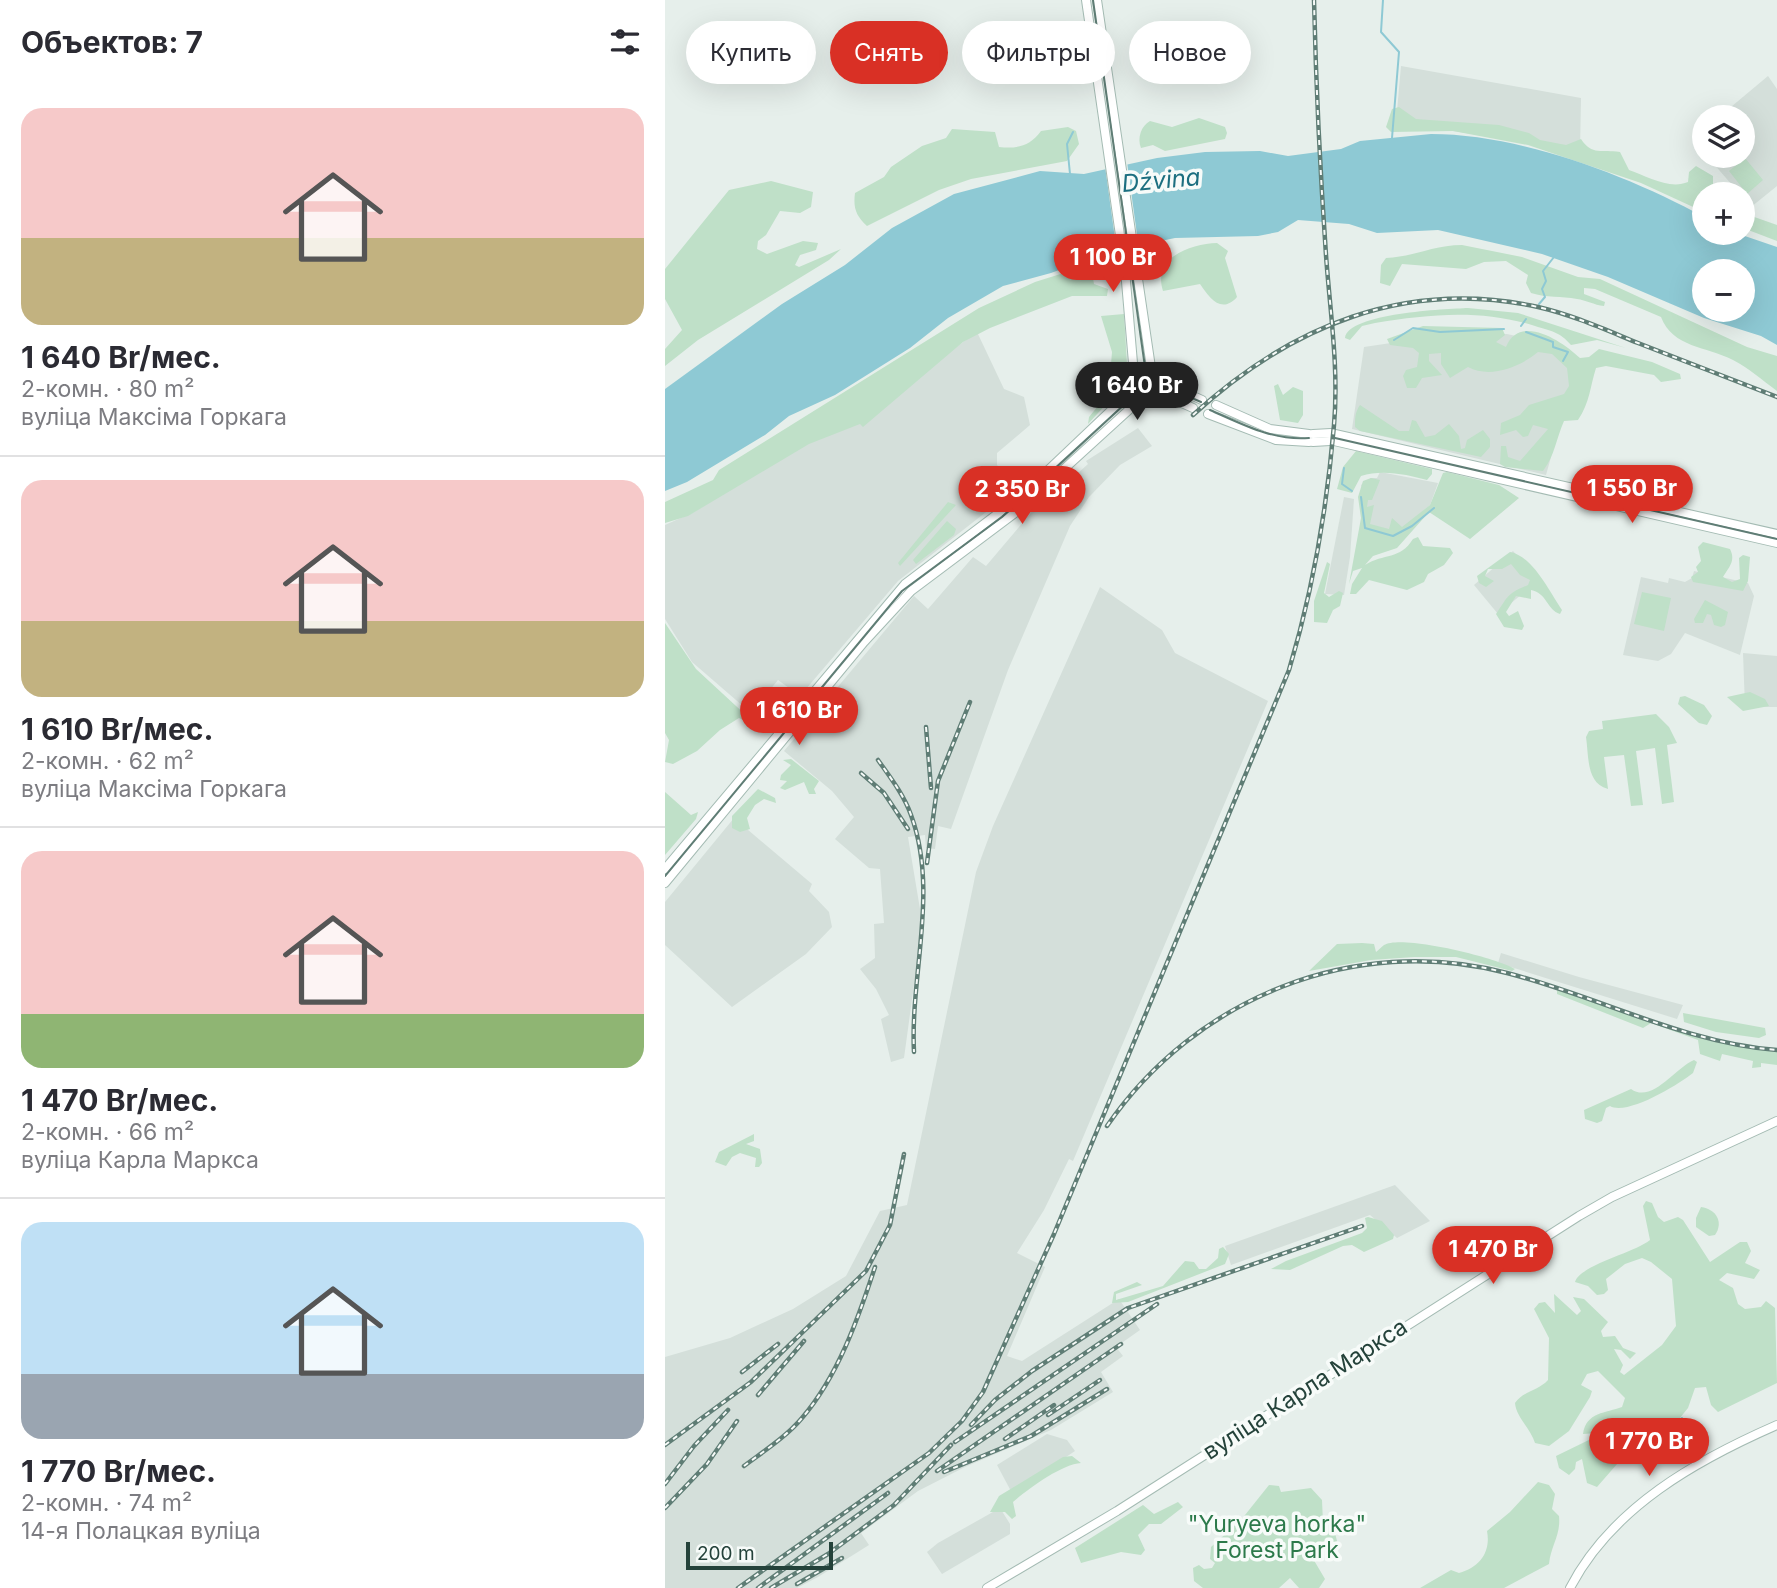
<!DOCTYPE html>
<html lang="ru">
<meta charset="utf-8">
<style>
:root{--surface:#fff;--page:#f2f2f3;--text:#2b2b33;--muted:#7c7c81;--line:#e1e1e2;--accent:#d93025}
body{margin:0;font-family:Inter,sans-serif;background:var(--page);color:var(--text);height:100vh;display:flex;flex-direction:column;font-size:26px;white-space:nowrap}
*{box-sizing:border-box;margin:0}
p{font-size:23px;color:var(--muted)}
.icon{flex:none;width:38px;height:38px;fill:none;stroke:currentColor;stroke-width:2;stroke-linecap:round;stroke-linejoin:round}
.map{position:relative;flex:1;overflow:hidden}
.side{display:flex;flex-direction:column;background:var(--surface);width:665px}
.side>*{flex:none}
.hud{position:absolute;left:21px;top:21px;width:665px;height:63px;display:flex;gap:14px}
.fabs{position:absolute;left:1027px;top:105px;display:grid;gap:14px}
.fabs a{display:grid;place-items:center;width:63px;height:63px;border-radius:50%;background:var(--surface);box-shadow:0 7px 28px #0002;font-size:35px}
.scale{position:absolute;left:21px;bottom:18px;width:147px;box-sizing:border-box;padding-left:7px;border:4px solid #24423a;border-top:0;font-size:19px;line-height:24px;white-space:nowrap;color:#24423a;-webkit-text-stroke:5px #f7fbf9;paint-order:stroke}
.price{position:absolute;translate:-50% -60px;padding:0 16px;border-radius:24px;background:var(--accent);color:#fff;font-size:23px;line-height:46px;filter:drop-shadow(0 2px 4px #0008)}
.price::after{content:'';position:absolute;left:50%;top:42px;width:21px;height:16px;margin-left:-10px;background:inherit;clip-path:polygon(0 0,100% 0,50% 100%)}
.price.active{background:#222;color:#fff}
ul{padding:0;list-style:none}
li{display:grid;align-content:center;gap:14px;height:371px;padding:0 21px}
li+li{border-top:2px solid var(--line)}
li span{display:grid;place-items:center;height:217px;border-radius:21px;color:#555}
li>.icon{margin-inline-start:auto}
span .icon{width:126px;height:126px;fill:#fffc;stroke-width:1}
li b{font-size:30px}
h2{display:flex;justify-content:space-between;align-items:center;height:84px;padding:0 21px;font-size:30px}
.pill{padding:0 24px;border-radius:32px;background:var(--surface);box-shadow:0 7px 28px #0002;font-size:24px;line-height:63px}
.pill.active{background:var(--accent);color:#fff}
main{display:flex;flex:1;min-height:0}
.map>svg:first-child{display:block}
.built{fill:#d4dfda}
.green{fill:#bfe0c8}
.water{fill:#8ec9d4;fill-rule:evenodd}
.pier{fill:#e6efeb}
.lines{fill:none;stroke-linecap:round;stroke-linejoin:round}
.stream{stroke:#8ec9d4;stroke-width:2}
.secondary-casing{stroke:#a4bbb3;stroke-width:10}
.secondary{stroke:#fff;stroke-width:8}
.tram{stroke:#5f7d75;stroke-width:2}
.rail-casing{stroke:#5f7d75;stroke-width:4.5}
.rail{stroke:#f7fbf9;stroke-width:2;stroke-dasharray:5;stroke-linecap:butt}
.labels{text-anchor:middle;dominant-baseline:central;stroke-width:7;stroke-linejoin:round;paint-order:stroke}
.street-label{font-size:23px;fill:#24423a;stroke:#f7fbf9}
.park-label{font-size:23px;fill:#2d7a4b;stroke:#f7fbf9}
.water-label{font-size:24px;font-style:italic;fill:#1c6f80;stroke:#f7fbf9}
</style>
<main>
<section class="side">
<h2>Объектов: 7<svg class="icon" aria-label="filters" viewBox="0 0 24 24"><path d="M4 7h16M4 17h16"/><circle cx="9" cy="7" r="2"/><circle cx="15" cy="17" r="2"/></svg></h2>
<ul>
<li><span style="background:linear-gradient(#f6c9c9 60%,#c2b280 0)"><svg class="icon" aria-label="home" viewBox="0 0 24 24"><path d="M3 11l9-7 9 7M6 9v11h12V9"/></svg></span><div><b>1 640 Br/мес.</b><p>2-комн. · 80 m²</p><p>вуліца Максіма Горкага</p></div></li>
<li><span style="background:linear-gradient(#f6c9c9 65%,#c2b280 0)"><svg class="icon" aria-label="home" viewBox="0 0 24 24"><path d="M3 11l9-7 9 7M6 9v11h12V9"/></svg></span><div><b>1 610 Br/мес.</b><p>2-комн. · 62 m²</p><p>вуліца Максіма Горкага</p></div></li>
<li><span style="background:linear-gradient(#f6c9c9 75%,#8fb573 0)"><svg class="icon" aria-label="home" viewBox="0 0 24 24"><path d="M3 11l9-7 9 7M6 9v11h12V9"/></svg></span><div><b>1 470 Br/мес.</b><p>2-комн. · 66 m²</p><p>вуліца Карла Маркса</p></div></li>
<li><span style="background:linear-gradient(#bfe0f5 70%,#9aa5b1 0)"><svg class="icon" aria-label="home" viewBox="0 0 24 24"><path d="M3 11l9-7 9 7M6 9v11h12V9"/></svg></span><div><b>1 770 Br/мес.</b><p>2-комн. · 74 m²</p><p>14-я Полацкая вуліца</p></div></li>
</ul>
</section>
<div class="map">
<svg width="1112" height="1588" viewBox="0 0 1112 1588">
<rect width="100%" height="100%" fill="#e6efeb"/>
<g class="built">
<path d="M736,66L916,98L915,151L731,122Z"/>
<path d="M1103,76L1112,89V186L1086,207L1042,156H1078V117H1054Z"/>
<path d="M312,332L339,389L359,397L365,425L332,453V465L353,487L233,581L135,696L113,680L86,713L27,662L0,619V525L29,512L262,368Z"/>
<path d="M842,334L873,341L910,371L881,475L687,429L699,347L773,336Z"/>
<path d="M473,428L487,446L455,465L424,497L405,526L343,670L286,829L273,826L270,849L261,848L260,835L243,837L255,909V941L239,1058L226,1062L216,1019L224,1015L211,989L195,969L210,958L209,924L219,923L215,869L204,868L170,839L189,817L167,791L119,751L249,596L263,609L308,557L321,566L371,507L412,474L423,464L421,461Z"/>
<path d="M715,472L773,483L765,505L733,532L704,528L696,485L706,478H712Z"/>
<path d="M679,497L689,499L685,557L679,595L660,594Z"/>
<path d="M848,551L874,580L833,614L809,585Z"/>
<path d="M1029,571L1083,583L1089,596L1075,655L1020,633L1006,654L993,661L958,655L976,577L1003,583L1004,578L1020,582L1027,578Z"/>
<path d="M435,587L497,630L510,653L603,701L408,1161L404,1159L379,1210L352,1253L380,1267L342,1356L357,1361L454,1299L475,1330L451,1347L458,1356L436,1372L448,1392L386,1430L300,1467L253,1491L196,1533L204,1545L153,1577L132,1588H0V1357L65,1338L128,1309L181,1276L215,1211L242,1205L311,872L328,826Z"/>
<path d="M1078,653L1112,656V707H1080Z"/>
<path d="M69,818L147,884L144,891L164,912L167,927L141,954L67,1007L0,945V902Z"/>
<path d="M836,953L914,977L1018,1005L1012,1019L833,963Z"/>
<path d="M730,1185L765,1221L732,1238L705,1215L566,1265L560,1246Z"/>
<path d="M382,1434L402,1440L410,1451L347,1493L332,1465Z"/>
<path d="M335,1508L345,1524V1534L277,1574L262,1552L273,1543Z"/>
</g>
<g class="green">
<path d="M734,107L751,119L834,125L864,133L875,140L901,145L916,139C927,156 937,149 955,152L964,170C982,176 1004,190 1023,182L1024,172L1031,166L1048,176V192L1040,194L1039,212L976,183L863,145L788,131L726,132L721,127L727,109Z"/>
<path d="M534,118L560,127L562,133L560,139L500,151L488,145L476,148C472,138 476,126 485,121L507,127Z"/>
<path d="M403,127L411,131L414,144L402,161L306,179L274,190L202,226C191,216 188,208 190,193L219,177L226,167L257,146L281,138L287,129L330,132L334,147C353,149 365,146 376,131Z"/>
<path d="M1068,156L1080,158L1098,180L1082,194L1064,171L1074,163Z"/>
<path d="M106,181L148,192L146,207L135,213L115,211L101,235L93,241L92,249L102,254L138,241L153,243L151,250L135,255L130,265L134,267L176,249L164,260L33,340L0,366V349L17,330L0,299V269L64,190Z"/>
<path d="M1078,213L1112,225V241L1078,228Z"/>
<path d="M552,243L563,251L560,258L572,297C556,315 544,297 535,284L498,291C487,257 526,244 552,243Z"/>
<path d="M797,245L857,257L913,277L935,279L1082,347L1112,356V391C1097,380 1084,368 1068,360C1041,346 1008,348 996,317L930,289L919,288V294L940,302L939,306C929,305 921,300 912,299C896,296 882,298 866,293L861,283L863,275L841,261L819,262L801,269L737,264L725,286L715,283L716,265L721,258C748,257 769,245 797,245Z"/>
<path d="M421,266L426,267L429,284L443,289L442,296H407L325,328L298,342L198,427L195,424L144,444L23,516L0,523V502L48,480L54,470L314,308L370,282Z"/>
<path d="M803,308L853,313L961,348L932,340L906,345C895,332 886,331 870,326C816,309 765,314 710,323L697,326L685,340L680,338C683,313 781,309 803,308Z"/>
<path d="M459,314L463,380L423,424L424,417L446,390L435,379L445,376L447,352L436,316Z"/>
<path d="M758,326L837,328L840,335L831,342L841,347C855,313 897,341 915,358L924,357L934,349L987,362L1015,374L1016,379L996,382L989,375L941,366L931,368C925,387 925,402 913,420L899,421C891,439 890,455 878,471L840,467L835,464L836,446H841L843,457L855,461L883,429L868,425L863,436L858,437L851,430L835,435L836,423L855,415L864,405L899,394L904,386L902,368L887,354L873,352C855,367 825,379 803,367L785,378L776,364V353L764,354V361L777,375L757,378L751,388H742L738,376L741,370L752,367L754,353L748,348L725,345L722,339Z"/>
<path d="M613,384L618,395L628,387L638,391V415L633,423L615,420L609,386Z"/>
<path d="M695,405L734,431H744L747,420L751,421L760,437L770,435L784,424L794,436L796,449L800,448L802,440L818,430L825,439V447L816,457L695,431L690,427C690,418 690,412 695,405Z"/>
<path d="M691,451L767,469V474L762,480C743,475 718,469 696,476L687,493L672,489L678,467Z"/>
<path d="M782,472L834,485L854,498L805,539L764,512L732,548L708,556L700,565C719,553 735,560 748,539L753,537L758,546L785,548L788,553L779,565L763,574L759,582L742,590L704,580L691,594H685L687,584L697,568L688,571L684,584L696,518L693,497L698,481L706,478L715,480L707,500H703L702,507L709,505L705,524L724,529L727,518L737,527L765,505L778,473Z"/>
<path d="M283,502L291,505L235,566L233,563Z"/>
<path d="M282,521L291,529L289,535L251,564L248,560Z"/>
<path d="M1038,542L1065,549C1071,561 1064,567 1058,577L1067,582L1075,579L1074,558L1078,555L1085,557L1083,581L1078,591L1028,582L1026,577L1033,572L1031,567L1036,561L1033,547Z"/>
<path d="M845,552C868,556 885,593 897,610L895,614C882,610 882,593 866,590V599L851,596L841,612L844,616L853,611L859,626L857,630L839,627L831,614C844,595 842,594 863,585L865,580L855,575L846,564L837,569H823L820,576L829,581L821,587L814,583L812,576Z"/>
<path d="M662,562L665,564L659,593L664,597L674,591L678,593L675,606L668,610L662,623L649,622V601Z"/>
<path d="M977,592L1006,598L999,631L969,624Z"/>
<path d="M1040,600L1063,612L1060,625L1056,627L1049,625L1046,615L1042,614L1038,623H1030L1029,619Z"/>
<path d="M0,623L31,669L84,718L80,721L74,718L55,730L32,751L8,764L0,762L4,740L0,733Z"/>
<path d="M1085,692L1100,699L1104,706L1078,711L1062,697Z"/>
<path d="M1020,696L1039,705L1047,716L1042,725L1034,723L1013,704L1015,697Z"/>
<path d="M991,714L1004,727L1012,743L1002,745L1009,802L997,804L990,748L971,751L978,805L966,806L959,755L939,757L943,789C921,783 924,757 921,737L924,731L938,729L937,721Z"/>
<path d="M126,759L154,781L149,789L151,794H144L139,782L120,790L115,788L122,781L115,780L116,775L126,765L118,760Z"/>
<path d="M93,789L110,798L111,803L99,799L90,805L82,818L85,829L75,832L67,828V816Z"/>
<path d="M0,792L26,815L33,812L31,819L0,855Z"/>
<path d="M697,943L709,944L711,952C714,950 716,947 719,945C737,934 833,958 850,969L847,971L791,957H749L706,960L644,971L672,944Z"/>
<path d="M892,990L1046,1041L1112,1052V1065L1096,1063V1067L1087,1068L1088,1061L1057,1054L1055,1061L1035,1054L1033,1040L986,1023L978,1028L892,994Z"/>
<path d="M1018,1013L1100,1028L1101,1035L1094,1038L1051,1032L1019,1022Z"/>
<path d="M1029,1060L1032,1062L1028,1073C1013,1085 962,1116 945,1106L941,1108L937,1121L932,1123L920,1119L919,1110L966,1089C987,1104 1010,1068 1029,1060Z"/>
<path d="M89,1134V1141L81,1144L95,1149L97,1163L94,1167H90L91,1158L75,1153L67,1157L61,1166L50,1162L54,1152Z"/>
<path d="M981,1201L987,1203L993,1217L999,1222L1013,1217L1018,1220L1045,1262L1075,1242H1082L1086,1251L1080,1263L1095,1270L1089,1279L1062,1273L1054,1280L1068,1288L1073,1304L1080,1309L1096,1307L1101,1301L1110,1308L1112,1383L1053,1412L1046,1405L1041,1387L1030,1388L1023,1408L1006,1429L971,1437L966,1448L932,1487L922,1483L917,1459L911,1462L910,1469L904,1475L894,1468L891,1456L930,1437L931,1433L918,1434C921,1412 941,1413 957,1407L960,1398L933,1371L922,1374L916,1385L927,1391L925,1397L904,1431L884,1446L870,1443C866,1429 851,1417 850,1403C858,1391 873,1391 883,1380L884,1338L869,1309L874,1303L880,1302L890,1313L889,1294L912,1315L916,1311L908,1297L919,1299L943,1322L936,1331L938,1337L950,1336L958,1348L971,1353L965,1359L956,1350L949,1349L958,1365L955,1372L959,1375L997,1345L1011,1326L1007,1279L986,1262L977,1258L960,1264L941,1279L943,1290L939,1294L932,1295L923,1286L910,1282C915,1265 969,1253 985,1240L978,1206Z"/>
<path d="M1036,1207C1051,1209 1059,1222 1050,1235L1044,1236L1031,1227V1218Z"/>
<path d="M703,1217L717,1221L729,1235L728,1239L699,1252L687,1245L678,1246L625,1270L606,1269L621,1261L697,1233L702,1228L700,1218Z"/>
<path d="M558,1247L564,1254L560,1264L463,1302L447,1303L449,1292L472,1282L477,1285L451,1294V1300L498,1286L520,1261L529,1262L534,1269H541L553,1258L554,1249Z"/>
<path d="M407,1456L416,1463C397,1464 363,1489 348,1502L351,1516L347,1519L340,1512H325L334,1496L398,1457Z"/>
<path d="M873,1482L884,1485L890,1494L887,1509L894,1516C896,1535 886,1545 884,1564L839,1588H755L786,1570L794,1573C815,1567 826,1552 822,1531L845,1512Z"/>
<path d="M604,1485L614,1486L616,1492L646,1488L657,1500L658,1523L668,1525L672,1541L667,1547H654L647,1557L660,1579L654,1588H634L625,1578L614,1588H538L529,1581L528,1568L534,1565L539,1569L547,1568L550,1563L545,1559L546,1547L576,1520Z"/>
<path d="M513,1502L518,1507L496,1524H484L473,1535L480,1550L476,1555L456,1552L416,1563L410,1548L478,1505L489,1514Z"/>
</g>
<path class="water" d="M766,134C854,134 963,175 1039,217L1040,233H1071L1112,247V345L1096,336L1039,318L943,277L877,254L773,230L712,233L684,224L633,220L613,232L593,236L510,238L443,252L386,273L338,286L283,318L245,348L170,395L124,416L100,435L22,482L0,491V389L117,304L180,265L227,228L289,194L375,171L419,174L492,158L540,152L595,151L623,156L676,149L695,141ZM1040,271H1078V310H1040Z"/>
<path class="pier" d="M462,162L474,249L452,253L440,166Z"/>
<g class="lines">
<g class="stream">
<path d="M718,0L716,32L734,52L727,138"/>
<path d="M405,174L402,144L408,132"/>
<path d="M874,304L880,297L877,289L881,281L878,271L889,257"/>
<path d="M856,326L861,319"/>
<path d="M861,332L888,342V347L903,352L898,361"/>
<path d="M729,340L748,328L775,332L839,329"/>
<path d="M679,468L677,484L687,491"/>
<path d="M696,497L700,528L728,536L747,526L769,508"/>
<path d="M979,1442C993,1432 1005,1432 1017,1418"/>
</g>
<g class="secondary-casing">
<g id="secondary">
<path d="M421,0L460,270L468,363L474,384L528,408"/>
<path d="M432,0L488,381"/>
<path d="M551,405L605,429L644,434"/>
<path d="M543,414L611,440L644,442"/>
<path d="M648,434L666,433"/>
<path d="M670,434L1112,534"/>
<path d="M669,441L1112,543"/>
<path d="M648,442L665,441"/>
<path d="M0,869L240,584L356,496L474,384L488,378L537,400"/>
<path d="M0,883L199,642L246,591L354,510L478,397L490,393"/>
<path d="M322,1588L452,1511L914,1216L947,1197L1112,1121"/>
<path d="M905,1588C947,1507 1032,1460 1112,1425"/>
</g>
</g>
<use href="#secondary" class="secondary"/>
<g class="tram">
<path d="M428,0L481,374L490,382L536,402"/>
<path d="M545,410C577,424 608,441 644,438"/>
<path d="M670,438L1112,539"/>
<path d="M0,876L237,591L337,517L474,391L484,385L502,387"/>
</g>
<g class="rail-casing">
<g id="rail">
<path d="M528,415C625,326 741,278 873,307C908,315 941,330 973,343C1019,361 1066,379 1112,397"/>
<path d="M261,727L266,788"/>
<path d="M213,760C225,777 239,795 246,815C274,891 245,974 249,1052"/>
<path d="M196,773L219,793L243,829"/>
<path d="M262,863L273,781L305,702"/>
<path d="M442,1126C530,998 689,933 842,973C932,996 1019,1043 1112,1050"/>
<path d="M77,1372L113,1344"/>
<path d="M93,1395L139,1341"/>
<path d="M383,1415L435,1380"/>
<path d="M306,1425L330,1400L367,1371L463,1308L697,1226"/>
<path d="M340,1439L389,1405"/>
<path d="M290,1442L492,1304"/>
<path d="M0,1445L86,1382L201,1271L225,1225L239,1154"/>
<path d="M79,1466C99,1451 121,1437 137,1418C173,1376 193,1319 210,1267"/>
<path d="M272,1471L456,1344"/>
<path d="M279,1472L366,1436L442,1389"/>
<path d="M0,1484L29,1446L63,1410"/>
<path d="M0,1508L42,1464L72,1421"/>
<path d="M132,1584L177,1558"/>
<path d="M73,1588L264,1453L297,1421L318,1392L389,1234L624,670C648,590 662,508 669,425C674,368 665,312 661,255C655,170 651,85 649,0"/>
<path d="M93,1588L223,1493"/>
<path d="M106,1588L163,1554L229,1505L286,1445"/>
</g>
</g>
<use href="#rail" class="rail"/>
</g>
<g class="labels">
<g class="street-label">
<text transform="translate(640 1389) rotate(-33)">вуліца Карла Маркса</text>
</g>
<g class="park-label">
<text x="612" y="1524">"Yuryeva horka"<tspan x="612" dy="26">Forest Park</tspan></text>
</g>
<g class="water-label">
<text transform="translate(496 180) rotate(-5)">Dźvina</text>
</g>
</g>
</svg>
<div class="fabs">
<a><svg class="icon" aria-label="layers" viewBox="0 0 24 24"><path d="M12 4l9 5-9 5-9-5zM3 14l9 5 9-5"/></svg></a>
<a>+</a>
<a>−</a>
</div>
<div class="scale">200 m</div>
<b class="price" style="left:448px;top:294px">1 100 Br</b>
<b class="price active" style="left:472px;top:422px">1 640 Br</b>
<b class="price" style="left:967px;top:525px">1 550 Br</b>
<b class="price" style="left:357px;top:526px">2 350 Br</b>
<b class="price" style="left:134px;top:747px">1 610 Br</b>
<b class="price" style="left:828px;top:1286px">1 470 Br</b>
<b class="price" style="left:984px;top:1478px">1 770 Br</b>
<div class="hud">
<a class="pill">Купить</a>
<a class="pill active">Снять</a>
<a class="pill">Фильтры</a>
<a class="pill">Новое</a>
</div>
</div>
</main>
